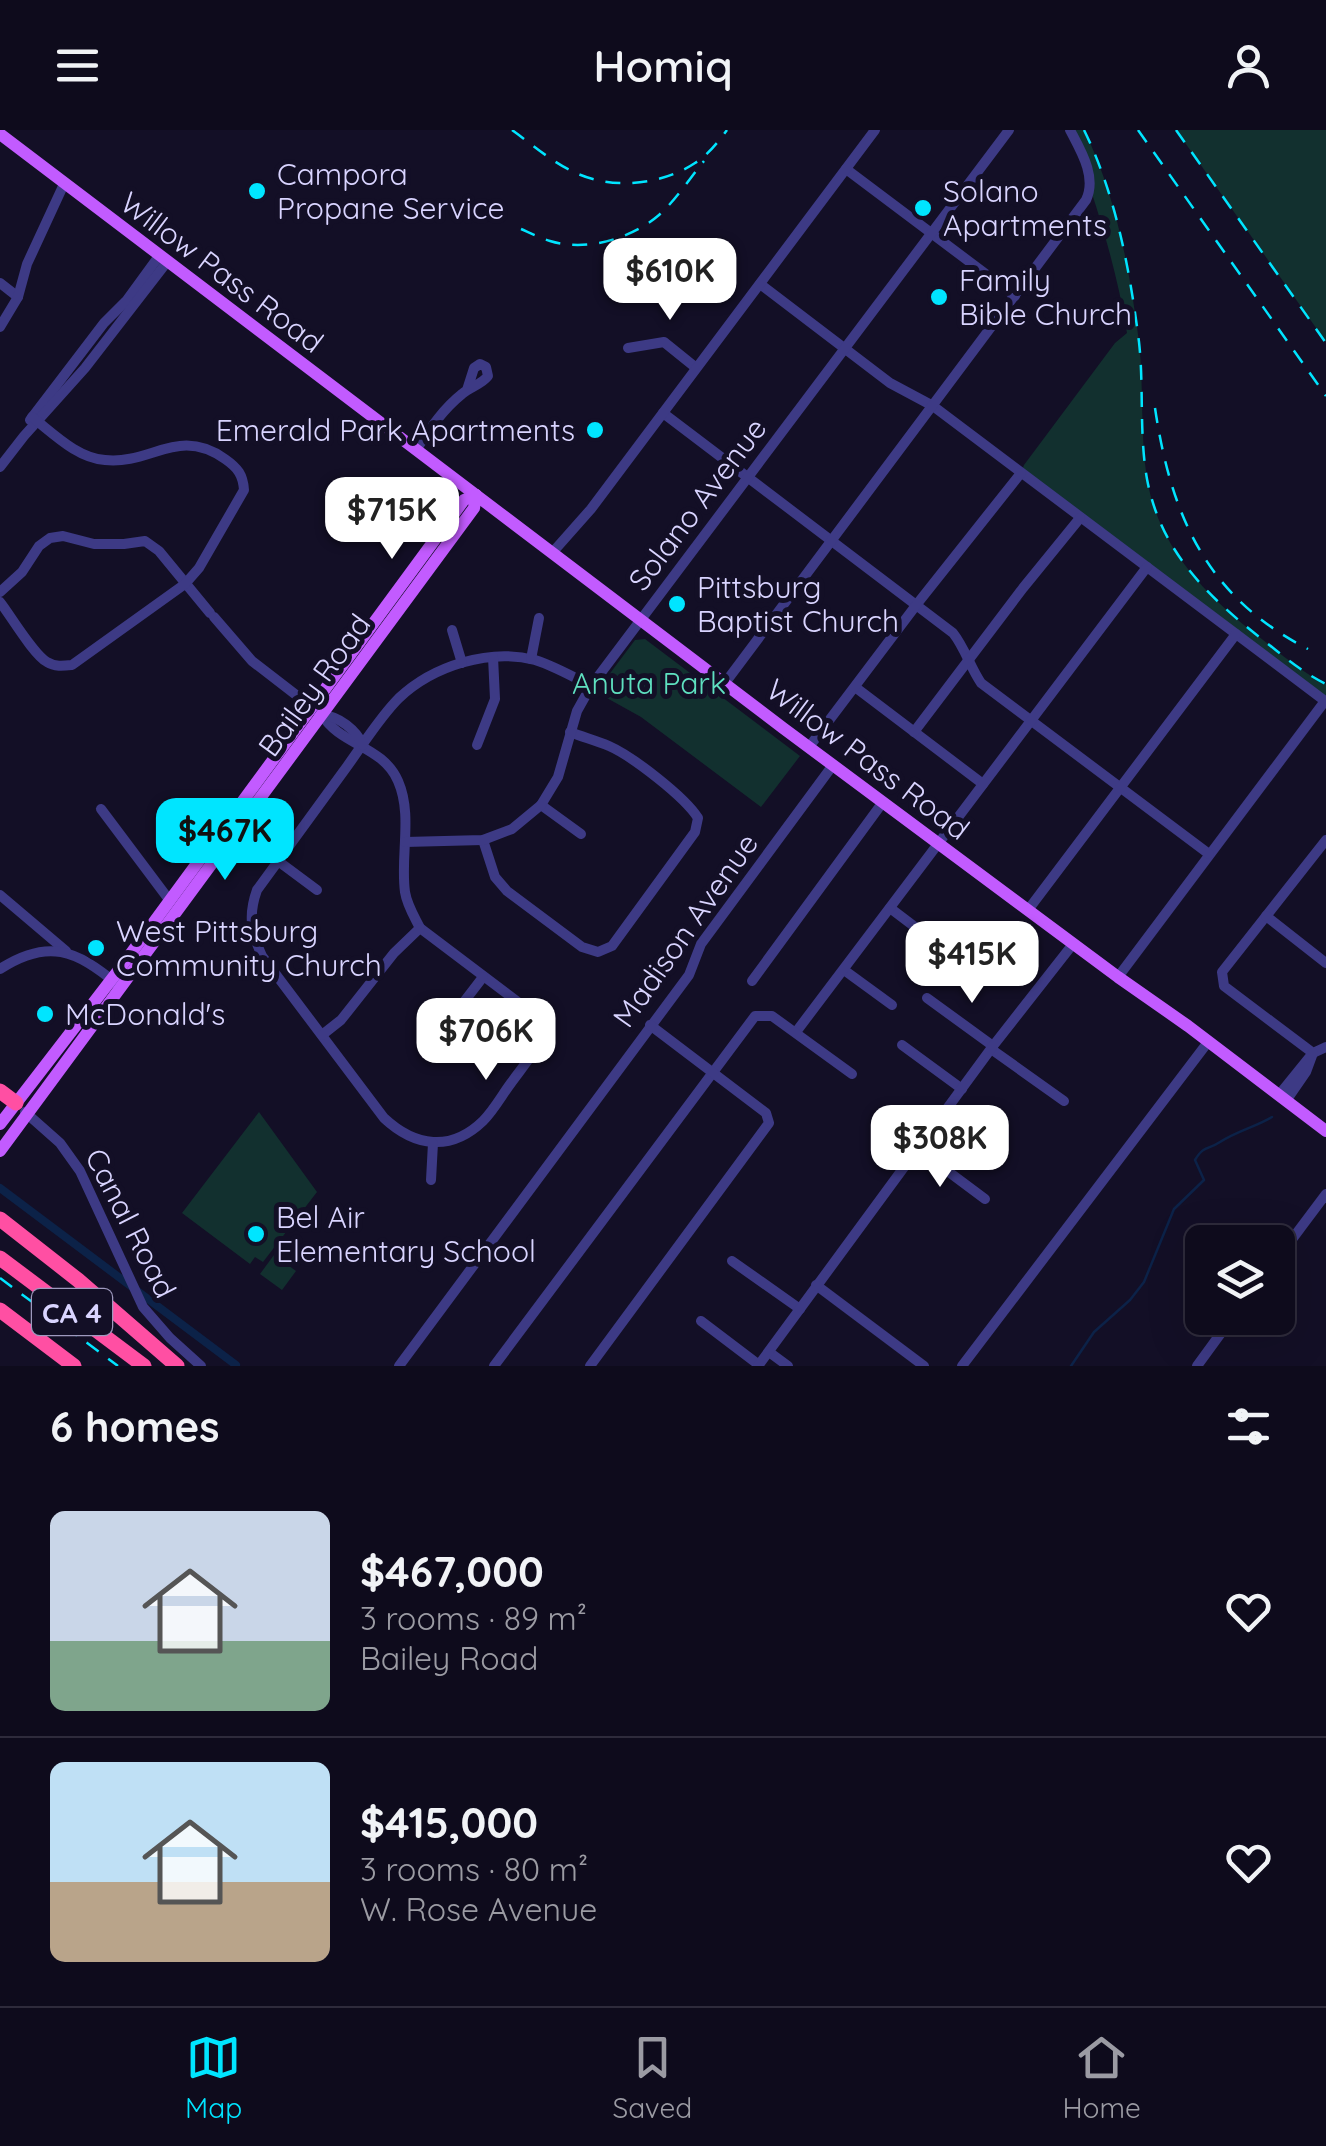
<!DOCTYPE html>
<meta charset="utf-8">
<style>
:root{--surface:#0e0b1c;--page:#1c1929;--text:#f1f3f6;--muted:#9b9ba3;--line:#2e2b3b;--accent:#00e5ff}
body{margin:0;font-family:Quicksand,sans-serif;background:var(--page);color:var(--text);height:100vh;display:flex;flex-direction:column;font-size:38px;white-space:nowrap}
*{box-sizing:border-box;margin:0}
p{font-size:32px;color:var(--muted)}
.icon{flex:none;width:55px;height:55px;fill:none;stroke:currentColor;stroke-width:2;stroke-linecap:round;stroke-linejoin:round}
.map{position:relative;height:1236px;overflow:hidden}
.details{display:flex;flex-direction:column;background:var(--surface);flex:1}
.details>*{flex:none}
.buttons{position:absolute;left:1185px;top:1095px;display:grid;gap:20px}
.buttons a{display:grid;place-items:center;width:110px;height:110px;border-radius:15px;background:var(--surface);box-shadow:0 10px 40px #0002,0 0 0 2px var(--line);font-size:50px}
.price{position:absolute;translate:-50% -85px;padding:0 22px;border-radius:20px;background:#fff;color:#222;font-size:32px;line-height:65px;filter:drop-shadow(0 2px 5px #0008)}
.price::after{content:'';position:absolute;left:50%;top:60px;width:30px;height:22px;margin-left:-15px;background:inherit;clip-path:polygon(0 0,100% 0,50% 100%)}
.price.selected{background:var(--accent);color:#111}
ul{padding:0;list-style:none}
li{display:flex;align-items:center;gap:30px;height:250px;padding:0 50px}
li+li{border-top:2px solid var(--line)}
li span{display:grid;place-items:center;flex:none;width:280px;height:200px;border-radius:15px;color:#555}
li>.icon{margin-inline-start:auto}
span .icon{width:120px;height:120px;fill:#fffc;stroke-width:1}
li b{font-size:42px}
h2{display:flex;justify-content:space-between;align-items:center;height:120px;padding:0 50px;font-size:42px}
header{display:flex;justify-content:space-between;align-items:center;height:130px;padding:0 50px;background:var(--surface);font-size:45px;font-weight:600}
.tabs{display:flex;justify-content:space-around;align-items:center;height:140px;border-top:2px solid var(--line);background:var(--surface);font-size:28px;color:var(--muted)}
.tabs a{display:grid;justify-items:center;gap:5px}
.tabs .selected{color:var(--accent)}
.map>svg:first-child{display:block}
.green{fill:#12302f}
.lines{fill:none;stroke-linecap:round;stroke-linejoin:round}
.stream{stroke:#0c2248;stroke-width:2.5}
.canal{stroke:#0c2248;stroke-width:8}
.minor{stroke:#3d3a85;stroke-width:10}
.major{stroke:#c25bff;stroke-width:12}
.highway{stroke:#ff4fa3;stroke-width:15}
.rail{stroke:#00e5ff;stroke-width:2.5;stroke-dasharray:15 12;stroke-linecap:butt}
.poi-dot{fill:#00e5ff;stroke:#130f26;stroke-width:4}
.labels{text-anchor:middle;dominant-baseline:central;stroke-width:10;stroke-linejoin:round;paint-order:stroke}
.shield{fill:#130f26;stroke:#9e99be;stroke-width:2.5}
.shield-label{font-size:28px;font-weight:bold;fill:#d9d4ff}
.poi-label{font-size:30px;fill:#d9d4ff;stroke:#130f26;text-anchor:start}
.street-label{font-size:30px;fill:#d9d4ff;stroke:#130f26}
.park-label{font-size:30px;fill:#5fe0c0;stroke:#130f26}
</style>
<header><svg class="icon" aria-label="menu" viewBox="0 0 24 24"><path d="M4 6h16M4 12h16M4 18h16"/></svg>Homiq<svg class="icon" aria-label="person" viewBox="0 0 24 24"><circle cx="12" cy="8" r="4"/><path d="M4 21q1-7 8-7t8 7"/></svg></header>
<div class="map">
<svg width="1326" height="1236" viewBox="0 0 1326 1236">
<rect width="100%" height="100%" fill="#130f26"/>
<g class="green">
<path d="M1070,0H1084C1116,65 1130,141 1139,212C1144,257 1140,304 1147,349C1159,418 1205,465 1258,506C1280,523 1301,542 1326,554V572L1021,343L1024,335L1115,213L1127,203C1116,134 1094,66 1070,0Z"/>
<path d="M1176,0H1326V212Z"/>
<path d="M645,509L800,626L761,677L641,587L596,562L635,510Z"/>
<path d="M259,982L317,1062L263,1132L255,1127L250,1134L182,1083Z"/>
<path d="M274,1125L296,1141L282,1160L260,1144Z"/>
</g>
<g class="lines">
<path class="stream" d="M1071,1236L1094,1202L1130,1170L1144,1152L1174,1079L1204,1050L1195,1030C1204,1015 1208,1020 1220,1012C1237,1001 1255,997 1272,987"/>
<path class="canal" d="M0,1058L236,1235"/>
<g class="minor">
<path d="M846,39L1015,166"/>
<path d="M0,153L18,167"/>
<path d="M760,154L890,253L933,276L1325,571L1118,847"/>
<path d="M0,197L18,167L27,134L64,54"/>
<path d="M628,218L664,212L695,237"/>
<path d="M663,283L953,503C965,518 970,537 981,553L1209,724"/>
<path d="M30,290L104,193L127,170L159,126"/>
<path d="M416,320C430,299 442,280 462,264C471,256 481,255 488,246L486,237L480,234L474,238L467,260"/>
<path d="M0,337L24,306L85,238L167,132"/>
<path d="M552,423L591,379L875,0"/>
<path d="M0,462L22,442L39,416L50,408L63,406L94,414H124L145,411L159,421L210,483"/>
<path d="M0,472C11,486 33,524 47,532C55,537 63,536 72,535L185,454L199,438L244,360C243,345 238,338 225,329C178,296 151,335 105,330C77,328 54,304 32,287"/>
<path d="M214,487L252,531L322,585C340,615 383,616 398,651C413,685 400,726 405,762C407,775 414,786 420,798L535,885L544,899C538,920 524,935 511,953C502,965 494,980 483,991C451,1022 415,1017 384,988L262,826C251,802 248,785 257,760C286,720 315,681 343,642C361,618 378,589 399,568C433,536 489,518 535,530C554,536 572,546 591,556"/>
<path d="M452,500L462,533"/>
<path d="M531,529L539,488"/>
<path d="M725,553L1086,70C1097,47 1081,21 1070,0"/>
<path d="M855,557L983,654"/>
<path d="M322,585C339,586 356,600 363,615"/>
<path d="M914,602L1023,458L1080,388"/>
<path d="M477,615L495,569L493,527"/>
<path d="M809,617L917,474L1021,343"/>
<path d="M541,675L581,704"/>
<path d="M101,679L170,771"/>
<path d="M483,710L495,747L507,761L582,817L598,822L612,816L695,702L698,688C685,667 632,626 609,616C597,611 583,607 570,602"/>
<path d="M1326,710L1222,842L1224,856L1313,923L1326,917"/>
<path d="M405,712L483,710L512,699L541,675L558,647L577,581L591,556L1009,0"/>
<path d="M278,731L317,760"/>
<path d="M0,765L66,821"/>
<path d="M890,778L940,816"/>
<path d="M1028,780L1236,504"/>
<path d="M1266,786L1326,833"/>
<path d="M0,839C48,808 76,820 117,854"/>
<path d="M844,840L892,875"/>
<path d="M752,851L883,672"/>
<path d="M927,868L993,916"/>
<path d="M796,902L1147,437"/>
<path d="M322,905L341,890L394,823L420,798"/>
<path d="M437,907L483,847"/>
<path d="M902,915L962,959"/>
<path d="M991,919L1064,971"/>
<path d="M1279,965L1313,923L1306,942L1286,971"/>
<path d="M25,982L60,1013L80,1041L143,1177L170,1208L201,1236"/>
<path d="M918,1019L985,1069"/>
<path d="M431,1050L433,1013"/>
<path d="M1278,1128L1326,1064"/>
<path d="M732,1131L800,1179"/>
<path d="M816,1155L924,1236"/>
<path d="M701,1191L759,1235"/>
<path d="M769,1222L788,1236"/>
<path d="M399,1236L689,845L701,814L833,635"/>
<path d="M494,1236L755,886H772L852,944"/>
<path d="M590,1236L769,993L766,983L650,895"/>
<path d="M758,1236L993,916L1073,814"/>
<path d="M962,1236L1208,912"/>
<path d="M1197,1236L1232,1188"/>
</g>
<g class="major">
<path d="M0,4L783,598L1118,847L1188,896L1326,1001"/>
<path d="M0,994L118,841L464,370L476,365"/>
<path d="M0,1021L474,378L476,365"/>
</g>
<g class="highway">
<path d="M0,961L16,973"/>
<path d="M0,1089L78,1150L177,1236"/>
<path d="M0,1128L144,1236"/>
<path d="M0,1180L74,1236"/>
</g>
<g class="rail">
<path d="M512,0C533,15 553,33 576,43C613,60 662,55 695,33C708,25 718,12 727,0"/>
<path d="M1084,0C1116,65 1130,141 1139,212C1144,257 1139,304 1147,349C1160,419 1205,464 1258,506C1280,523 1301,542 1326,554"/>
<path d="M1138,0L1326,266"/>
<path d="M1176,0L1326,213"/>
<path d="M521,99C530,103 540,108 550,111C586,122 631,109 659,85C676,70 690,48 704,31"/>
<path d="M1155,278C1171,385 1206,467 1308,519"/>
<path d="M0,1148L118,1236"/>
</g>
</g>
<g class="poi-dot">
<circle cx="257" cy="61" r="10"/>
<circle cx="923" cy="78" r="10"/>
<circle cx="939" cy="167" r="10"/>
<circle cx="595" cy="300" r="10"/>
<circle cx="677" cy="474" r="10"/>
<circle cx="96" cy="818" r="10"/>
<circle cx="45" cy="884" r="10"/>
<circle cx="256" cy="1104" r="10"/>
</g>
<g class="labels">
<rect class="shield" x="32" y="1159" width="80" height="46" rx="8"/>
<g class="shield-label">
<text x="72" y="1182">CA 4</text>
</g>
<g class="poi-label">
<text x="277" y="44">Campora<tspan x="277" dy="34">Propane Service</tspan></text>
<text x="943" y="61">Solano<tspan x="943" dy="34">Apartments</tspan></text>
<text x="959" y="150">Family<tspan x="959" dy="34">Bible Church</tspan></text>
<text x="575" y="300" text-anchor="end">Emerald Park Apartments</text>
<text x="697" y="457">Pittsburg<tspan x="697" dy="34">Baptist Church</tspan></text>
<text x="116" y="801">West Pittsburg<tspan x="116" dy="34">Community Church</tspan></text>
<text x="65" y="884">McDonald's</text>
<text x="276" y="1087">Bel Air<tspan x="276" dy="34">Elementary School</tspan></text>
</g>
<g class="street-label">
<text transform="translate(222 142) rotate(37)">Willow Pass Road</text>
<text transform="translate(697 374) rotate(-53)">Solano Avenue</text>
<text transform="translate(314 555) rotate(-54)">Bailey Road</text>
<text transform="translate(868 629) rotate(37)">Willow Pass Road</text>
<text transform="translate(685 800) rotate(-55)">Madison Avenue</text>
<text transform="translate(131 1093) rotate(63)">Canal Road</text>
</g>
<g class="park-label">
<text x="649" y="553">Anuta Park</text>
</g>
</g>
</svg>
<div class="buttons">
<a><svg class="icon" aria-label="layers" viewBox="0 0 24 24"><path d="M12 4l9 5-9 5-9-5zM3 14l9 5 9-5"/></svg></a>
</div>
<b class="price" style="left:670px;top:193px">$610K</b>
<b class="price" style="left:392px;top:432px">$715K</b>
<b class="price selected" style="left:225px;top:753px">$467K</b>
<b class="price" style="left:972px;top:876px">$415K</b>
<b class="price" style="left:486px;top:953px">$706K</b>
<b class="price" style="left:940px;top:1060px">$308K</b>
</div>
<section class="details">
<h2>6 homes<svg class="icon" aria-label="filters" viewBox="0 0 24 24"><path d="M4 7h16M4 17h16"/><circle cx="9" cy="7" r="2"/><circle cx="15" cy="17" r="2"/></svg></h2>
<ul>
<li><span style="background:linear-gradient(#c9d6e8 65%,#7fa58c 0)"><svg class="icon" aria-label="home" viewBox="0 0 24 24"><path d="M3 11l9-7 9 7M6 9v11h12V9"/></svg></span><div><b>$467,000</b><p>3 rooms · 89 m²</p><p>Bailey Road</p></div><svg class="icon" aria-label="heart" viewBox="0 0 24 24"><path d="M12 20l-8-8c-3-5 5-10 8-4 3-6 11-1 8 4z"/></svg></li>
<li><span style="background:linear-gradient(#bfe0f5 60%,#b9a48a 0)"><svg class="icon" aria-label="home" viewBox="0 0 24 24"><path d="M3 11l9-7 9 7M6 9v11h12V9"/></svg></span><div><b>$415,000</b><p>3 rooms · 80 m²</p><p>W. Rose Avenue</p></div><svg class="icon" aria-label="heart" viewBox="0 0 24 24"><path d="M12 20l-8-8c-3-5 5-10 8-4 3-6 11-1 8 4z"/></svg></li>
</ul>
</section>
<nav class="tabs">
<a class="selected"><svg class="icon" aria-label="map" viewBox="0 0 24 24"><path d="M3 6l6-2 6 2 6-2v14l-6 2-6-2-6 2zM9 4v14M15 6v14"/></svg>Map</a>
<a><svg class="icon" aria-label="saved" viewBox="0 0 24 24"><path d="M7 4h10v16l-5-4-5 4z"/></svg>Saved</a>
<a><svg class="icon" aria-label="home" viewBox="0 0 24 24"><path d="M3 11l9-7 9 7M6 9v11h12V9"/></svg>Home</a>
</nav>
